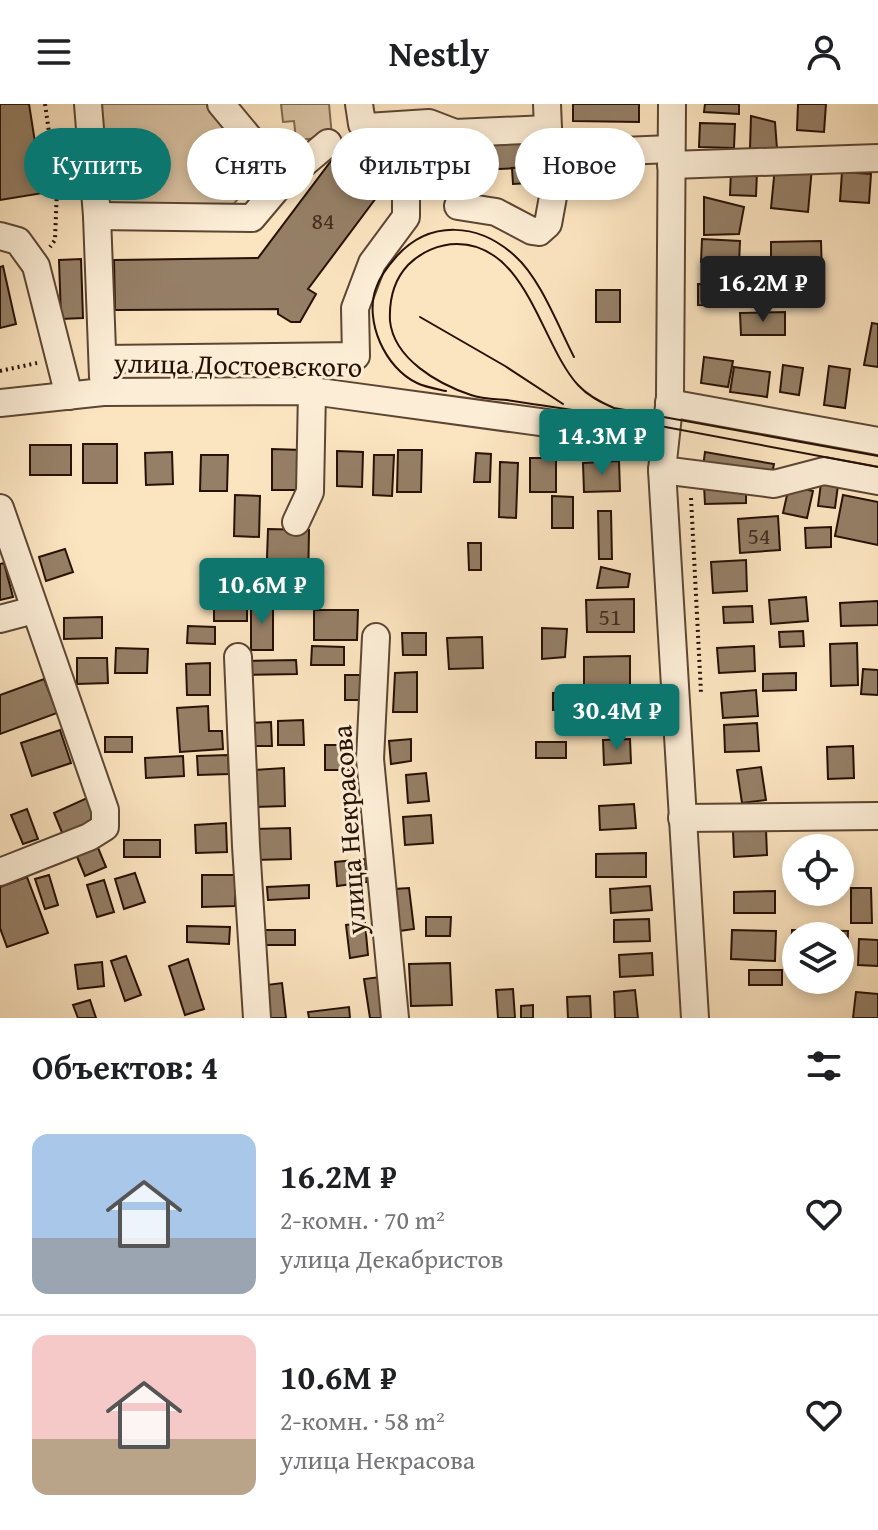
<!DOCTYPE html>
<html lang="ru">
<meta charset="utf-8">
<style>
:root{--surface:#fff;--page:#f6f6f6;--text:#202124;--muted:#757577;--line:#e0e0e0;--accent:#0f766e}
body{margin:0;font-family:"Gentium Book Plus",serif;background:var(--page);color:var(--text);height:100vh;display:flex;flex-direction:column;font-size:30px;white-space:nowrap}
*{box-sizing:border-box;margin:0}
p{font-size:26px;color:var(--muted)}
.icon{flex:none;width:44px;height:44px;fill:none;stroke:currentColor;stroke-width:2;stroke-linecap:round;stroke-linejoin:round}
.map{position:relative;height:914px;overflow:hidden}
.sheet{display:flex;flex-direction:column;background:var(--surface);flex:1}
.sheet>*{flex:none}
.banner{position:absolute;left:24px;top:24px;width:830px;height:72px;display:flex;gap:16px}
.controls{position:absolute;left:782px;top:730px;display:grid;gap:16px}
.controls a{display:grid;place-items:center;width:72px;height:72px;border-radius:50%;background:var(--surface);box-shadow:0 4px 12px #0003;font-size:40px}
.price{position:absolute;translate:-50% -68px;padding:0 18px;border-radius:8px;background:var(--accent);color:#fff;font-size:26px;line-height:52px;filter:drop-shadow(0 2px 4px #0008)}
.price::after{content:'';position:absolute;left:50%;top:48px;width:24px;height:18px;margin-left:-12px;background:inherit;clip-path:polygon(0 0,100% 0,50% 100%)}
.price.on{background:#222;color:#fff}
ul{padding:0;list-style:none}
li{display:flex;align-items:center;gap:24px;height:200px;padding:0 32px}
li+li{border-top:2px solid var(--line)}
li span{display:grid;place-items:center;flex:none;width:224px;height:160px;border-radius:16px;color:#555}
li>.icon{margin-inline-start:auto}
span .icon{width:96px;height:96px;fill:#fffc;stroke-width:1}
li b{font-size:34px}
h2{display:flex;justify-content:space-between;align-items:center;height:96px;padding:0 32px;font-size:34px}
.tag{padding:0 28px;border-radius:36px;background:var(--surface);box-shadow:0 4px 12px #0003;font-size:28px;line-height:72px}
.tag.on{background:var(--accent);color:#fff}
header{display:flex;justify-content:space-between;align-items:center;height:104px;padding:0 32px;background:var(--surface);font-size:36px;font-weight:700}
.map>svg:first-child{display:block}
.green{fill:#d7c0a0;stroke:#7f6852;stroke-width:2}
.building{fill:#957f66;stroke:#271104;stroke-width:2}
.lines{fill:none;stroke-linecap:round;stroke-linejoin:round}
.minor-casing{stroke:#5c4633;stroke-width:30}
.path{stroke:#271104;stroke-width:4;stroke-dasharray:2 4;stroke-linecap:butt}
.minor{stroke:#fcedd6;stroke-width:26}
.tram{stroke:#271104;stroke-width:2}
.labels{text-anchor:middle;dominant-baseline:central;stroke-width:6;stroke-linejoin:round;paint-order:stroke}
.number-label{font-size:24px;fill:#422c1c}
.street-label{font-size:28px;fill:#271104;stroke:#fcedd6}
</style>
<header><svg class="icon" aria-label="menu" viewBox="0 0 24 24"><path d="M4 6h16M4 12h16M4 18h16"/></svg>Nestly<svg class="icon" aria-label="person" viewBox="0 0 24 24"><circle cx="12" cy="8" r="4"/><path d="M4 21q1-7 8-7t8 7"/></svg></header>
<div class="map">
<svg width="878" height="914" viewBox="0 0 878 914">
<rect width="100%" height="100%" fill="#fbe4c0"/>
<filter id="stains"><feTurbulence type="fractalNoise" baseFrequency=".0025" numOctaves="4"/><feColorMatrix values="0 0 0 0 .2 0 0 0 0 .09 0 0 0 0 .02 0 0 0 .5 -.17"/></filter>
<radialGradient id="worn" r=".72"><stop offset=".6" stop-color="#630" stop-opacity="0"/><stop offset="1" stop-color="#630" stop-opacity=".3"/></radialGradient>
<g class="green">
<path d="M95,0H213L267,63L229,105H109Z"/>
<path d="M281,0H329L332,33L296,36L294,17L283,18Z"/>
</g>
<g class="building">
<path d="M0,0H29L43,89L0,96Z"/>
<path d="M573,0H639V18L573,17Z"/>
<path d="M705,0H739V10L704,8Z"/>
<path d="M798,0H826L824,28L797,26Z"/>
<path d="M751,12L775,18L777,45H750Z"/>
<path d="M700,19L735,20L734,44L699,43Z"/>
<path d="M538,37L539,63L477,66L476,40Z"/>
<path d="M343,41L365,58L361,64L385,82L308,185L316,190L300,218H291L278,210V205L115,206L114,156L258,154Z"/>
<path d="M529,63L530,79L513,80L512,64Z"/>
<path d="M775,63H812L808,108L771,104Z"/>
<path d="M731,67L757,68L756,92L730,91Z"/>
<path d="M842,68L871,70L869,99L840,97Z"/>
<path d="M704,93L744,103L739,130L704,131Z"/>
<path d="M702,135L740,137L739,160L701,158Z"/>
<path d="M821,137L822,172H771V138Z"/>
<path d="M81,155L83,214L61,215L59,156Z"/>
<path d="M3,162L16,220L0,224V163Z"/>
<path d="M698,180L734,181L733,202L698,201Z"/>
<rect x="596" y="186" width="24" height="32"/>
<path d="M785,208V231H741L740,209Z"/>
<path d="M872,219L878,220V263L864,261Z"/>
<path d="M704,253L733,257L728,283L701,279Z"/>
<path d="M783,261L803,264L799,291L780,288Z"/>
<path d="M829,262L850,265L845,304L824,301Z"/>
<path d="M734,263L770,268L767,293L730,288Z"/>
<rect x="83" y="340" width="34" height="39"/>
<rect x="30" y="341" width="41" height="30"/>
<path d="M272,345L302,346V386H272Z"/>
<path d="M398,346H422L421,388H397Z"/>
<path d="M337,347L363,348L362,383L337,382Z"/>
<path d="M172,348L173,380L146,381L145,349Z"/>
<path d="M705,348L774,360L771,375L703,363Z"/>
<path d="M476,349L491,350L490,378H474Z"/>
<path d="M201,351H228L227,387H200Z"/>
<path d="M374,351H394L392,392L373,391Z"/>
<rect x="530" y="354" width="26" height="34"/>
<path d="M619,357L620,387L584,388L583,359Z"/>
<path d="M500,358L518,359L516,414L499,413Z"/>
<path d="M821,379L838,381L835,404L818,402Z"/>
<path d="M746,380V399L705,400L704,381Z"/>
<path d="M789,382L813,387L807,414L783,409Z"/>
<path d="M235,391L260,392L259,433L234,432Z"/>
<path d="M843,391L878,398V441L835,432Z"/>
<path d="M552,392L573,393V424H552Z"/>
<path d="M598,407H611L612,455H599Z"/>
<path d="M778,412L780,446L740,449L738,415Z"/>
<path d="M831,423V443L806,444L805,424Z"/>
<path d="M268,425L309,426L308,483L266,482Z"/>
<path d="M468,439H481V466H469Z"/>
<path d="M65,445L73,468L46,477L39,453Z"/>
<path d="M215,456H261V481L215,480Z"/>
<path d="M746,456L747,487L713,489L711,458Z"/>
<path d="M4,459L13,493L0,496V460Z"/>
<path d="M601,463L630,470L628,483L597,484Z"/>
<path d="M806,493L808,517L771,520L769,496Z"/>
<path d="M634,495V528H587L586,496Z"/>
<path d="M878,497V521L841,522L840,499Z"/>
<path d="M251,498L273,499V546H251Z"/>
<rect x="214" y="499" width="33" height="18"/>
<path d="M752,502L753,518L724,519L723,503Z"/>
<path d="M314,506H358L357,536H314Z"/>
<path d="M102,513V534L64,535V514Z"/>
<path d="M188,522L215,523V540L187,539Z"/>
<path d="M542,524L567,525L565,553L542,555Z"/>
<path d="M803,527L804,542L780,543L779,528Z"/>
<path d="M402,529H426V551H403Z"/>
<path d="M482,533L483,564L449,565L447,534Z"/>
<path d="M857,539L858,581L831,582L830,540Z"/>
<path d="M312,542L344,543V561H311Z"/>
<path d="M754,542L755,567L719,569L717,544Z"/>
<path d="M116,544L148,545L147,569H115Z"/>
<path d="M630,552V583L584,584V553Z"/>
<path d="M77,554H107L108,579L77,580Z"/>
<path d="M296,556L297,570L246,571V557Z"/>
<path d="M210,559V591H187L186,560Z"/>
<path d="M863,565L878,566V591L861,590Z"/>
<path d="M417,568V608H393L395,569Z"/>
<path d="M796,569V586L763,587V570Z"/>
<rect x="345" y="571" width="21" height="25"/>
<path d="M44,575L57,609L0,630V591Z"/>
<path d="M756,586L758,612L723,614L721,589Z"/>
<path d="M600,587L601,605L553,606V589Z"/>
<path d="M208,602L209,627H222L223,645L180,648L177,604Z"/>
<path d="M615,613V627H586V614Z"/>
<path d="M303,616L304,641H278V617Z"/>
<path d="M271,618L272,642H246L245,619Z"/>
<path d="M757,619L759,647L725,648L724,621Z"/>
<path d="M60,626L71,659L32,672L21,639Z"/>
<rect x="105" y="633" width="27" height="15"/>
<path d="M411,635V657L391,660L389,637Z"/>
<path d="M630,635L631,659L604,661L603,636Z"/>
<rect x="536" y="638" width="30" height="16"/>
<rect x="325" y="641" width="27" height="25"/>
<path d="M853,642L854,674L828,675L827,643Z"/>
<path d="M228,651L229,670L198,671L197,652Z"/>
<path d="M183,652L184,672L146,674L145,654Z"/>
<path d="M761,663L766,696L742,699L737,666Z"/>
<path d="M284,664L285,702L255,703L254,666Z"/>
<path d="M426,669L429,697L408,699L406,671Z"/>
<path d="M87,694L96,716L63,731L54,709Z"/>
<path d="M634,700L636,724L600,726L599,702Z"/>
<path d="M27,705L38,735L23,740L11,711Z"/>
<path d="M431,711L433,739L405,741L403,713Z"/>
<path d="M226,719L227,748L196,749L195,721Z"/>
<path d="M290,724L291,755L255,756L254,725Z"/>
<path d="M766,725L767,751L734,753L733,727Z"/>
<rect x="124" y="736" width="36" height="17"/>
<path d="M96,739L106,763L85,772L75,748Z"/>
<path d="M646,749V773H596V750Z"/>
<path d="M365,755L367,778L337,782L335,758Z"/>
<path d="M135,769L145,798L124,805L115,775Z"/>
<path d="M49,771L58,801L45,805L35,775Z"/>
<path d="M202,771H235V802L202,803Z"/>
<path d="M27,773L48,829L7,843L0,824V783Z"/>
<path d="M104,776L114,808L97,813L87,781Z"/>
<path d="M309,781V794L268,796L267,783Z"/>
<path d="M650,782L652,806L611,809L610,785Z"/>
<path d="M409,784L414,825L399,827L394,785Z"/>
<path d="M851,784H871L872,819H851Z"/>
<path d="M775,787V809H734V788Z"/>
<path d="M426,813H451L450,832H426Z"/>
<path d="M649,815L650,837L614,838V816Z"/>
<path d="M365,819L368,851L350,854L346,821Z"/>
<path d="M187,822L230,823L229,840L187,838Z"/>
<rect x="263" y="826" width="32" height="15"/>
<path d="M732,826L776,827L775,857L731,855Z"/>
<path d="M792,826L848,827L847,862H840V832H796V861H791Z"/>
<path d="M859,835L878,836V862L858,861Z"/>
<path d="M652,849L653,871L620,873L619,851Z"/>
<path d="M126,852L141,891L125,897L111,857Z"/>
<path d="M188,855L204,905L185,911L169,862Z"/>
<path d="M102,858L104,882L78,885L75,861Z"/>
<path d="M450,859L452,901L411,902L409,860Z"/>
<rect x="749" y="866" width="33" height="15"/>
<path d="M380,873L386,914H370L364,875Z"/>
<path d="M282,879L286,914H269L266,881Z"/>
<path d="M513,885L515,914H498L496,886Z"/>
<path d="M635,886L638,914H615L614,888Z"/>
<path d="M856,888L878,890V914H853Z"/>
<path d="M590,892L591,914H568L567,893Z"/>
<path d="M90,896L96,914H78L73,901Z"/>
<path d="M533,901V914H521V902Z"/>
<path d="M349,903L350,914H309L308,908Z"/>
</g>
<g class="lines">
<g class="minor-casing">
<g id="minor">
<path d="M88,0L97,112L103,273"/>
<path d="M359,0L362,20L367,23L429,19L455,29L548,25"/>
<path d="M547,0L549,50L671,45"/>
<path d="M672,0L670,293L662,366L695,914"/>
<path d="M671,61L878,54"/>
<path d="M284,76L328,39"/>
<path d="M458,102L496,108L532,127L539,128L548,120L561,49"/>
<path d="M97,112L252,114L284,76L221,0"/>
<path d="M0,132L18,137L36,162L69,292"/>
<path d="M103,255L356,252L355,204L372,159L406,113V69L401,53L391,45"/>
<path d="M0,299L103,288L312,287L664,335"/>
<path d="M669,299L878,337"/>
<path d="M662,366L774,380L824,367L878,377"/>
<path d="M0,404L105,706V723L89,733L0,768"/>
<path d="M296,418L310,388L312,287"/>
<path d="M0,515L34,506"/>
<path d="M376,533L370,655L395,914"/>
<path d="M238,553L246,742L257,914"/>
<path d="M682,714L878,712"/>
</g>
</g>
<g class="path">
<path d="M45,0L57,84L55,136L50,143"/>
<path d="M0,267L37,259"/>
<path d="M691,394L701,589"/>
</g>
<use href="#minor" class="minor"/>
<g class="tram">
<path d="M420,213L505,262L563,300"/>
<path d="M446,287C437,285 425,283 417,279C385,264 364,217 376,184C380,172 388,162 396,153C430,115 479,119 515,152C540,174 558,222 574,253"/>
<path d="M878,352L614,304C600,298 588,292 578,281C541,241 527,140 457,140C439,140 421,148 408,161C393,177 389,196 390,217C394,255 438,280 471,291C482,295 495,295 507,296C531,300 555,303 579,307C679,325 779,344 878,363"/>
</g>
</g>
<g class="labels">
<g class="number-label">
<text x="323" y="116">84</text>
<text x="759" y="431">54</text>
<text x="610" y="512">51</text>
</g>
<g class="street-label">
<text transform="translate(238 260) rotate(1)">улица Достоевского</text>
<text transform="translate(348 726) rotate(-94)">улица Некрасова</text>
</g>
</g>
<rect width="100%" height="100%" filter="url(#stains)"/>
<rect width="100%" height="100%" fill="url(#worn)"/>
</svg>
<div class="controls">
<a><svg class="icon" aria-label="locate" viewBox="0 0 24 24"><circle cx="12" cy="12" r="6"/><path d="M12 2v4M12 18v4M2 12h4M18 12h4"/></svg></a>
<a><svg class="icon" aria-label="layers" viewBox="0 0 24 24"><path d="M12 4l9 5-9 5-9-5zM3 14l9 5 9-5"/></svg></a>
</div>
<b class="price on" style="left:763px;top:220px">16.2M ₽</b>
<b class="price" style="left:602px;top:373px">14.3M ₽</b>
<b class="price" style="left:262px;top:522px">10.6M ₽</b>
<b class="price" style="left:617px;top:648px">30.4M ₽</b>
<div class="banner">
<a class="tag on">Купить</a>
<a class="tag">Снять</a>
<a class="tag">Фильтры</a>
<a class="tag">Новое</a>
</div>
</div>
<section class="sheet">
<h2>Объектов: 4<svg class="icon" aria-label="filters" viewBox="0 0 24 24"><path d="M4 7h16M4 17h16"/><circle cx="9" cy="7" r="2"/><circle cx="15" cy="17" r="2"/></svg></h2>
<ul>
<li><span style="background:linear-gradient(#a9c7e8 65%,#9aa5b1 0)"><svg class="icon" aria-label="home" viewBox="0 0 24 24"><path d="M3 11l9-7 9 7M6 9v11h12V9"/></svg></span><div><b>16.2M ₽</b><p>2-комн. · 70 m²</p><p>улица Декабристов</p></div><svg class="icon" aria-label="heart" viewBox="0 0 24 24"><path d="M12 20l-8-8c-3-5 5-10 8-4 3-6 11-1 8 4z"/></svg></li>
<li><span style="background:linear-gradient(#f6c9c9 65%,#b9a48a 0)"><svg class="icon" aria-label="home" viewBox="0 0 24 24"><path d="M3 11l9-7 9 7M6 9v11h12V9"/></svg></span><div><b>10.6M ₽</b><p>2-комн. · 58 m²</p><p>улица Некрасова</p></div><svg class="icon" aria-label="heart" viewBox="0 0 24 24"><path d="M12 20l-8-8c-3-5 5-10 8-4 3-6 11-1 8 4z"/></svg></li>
</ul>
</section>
